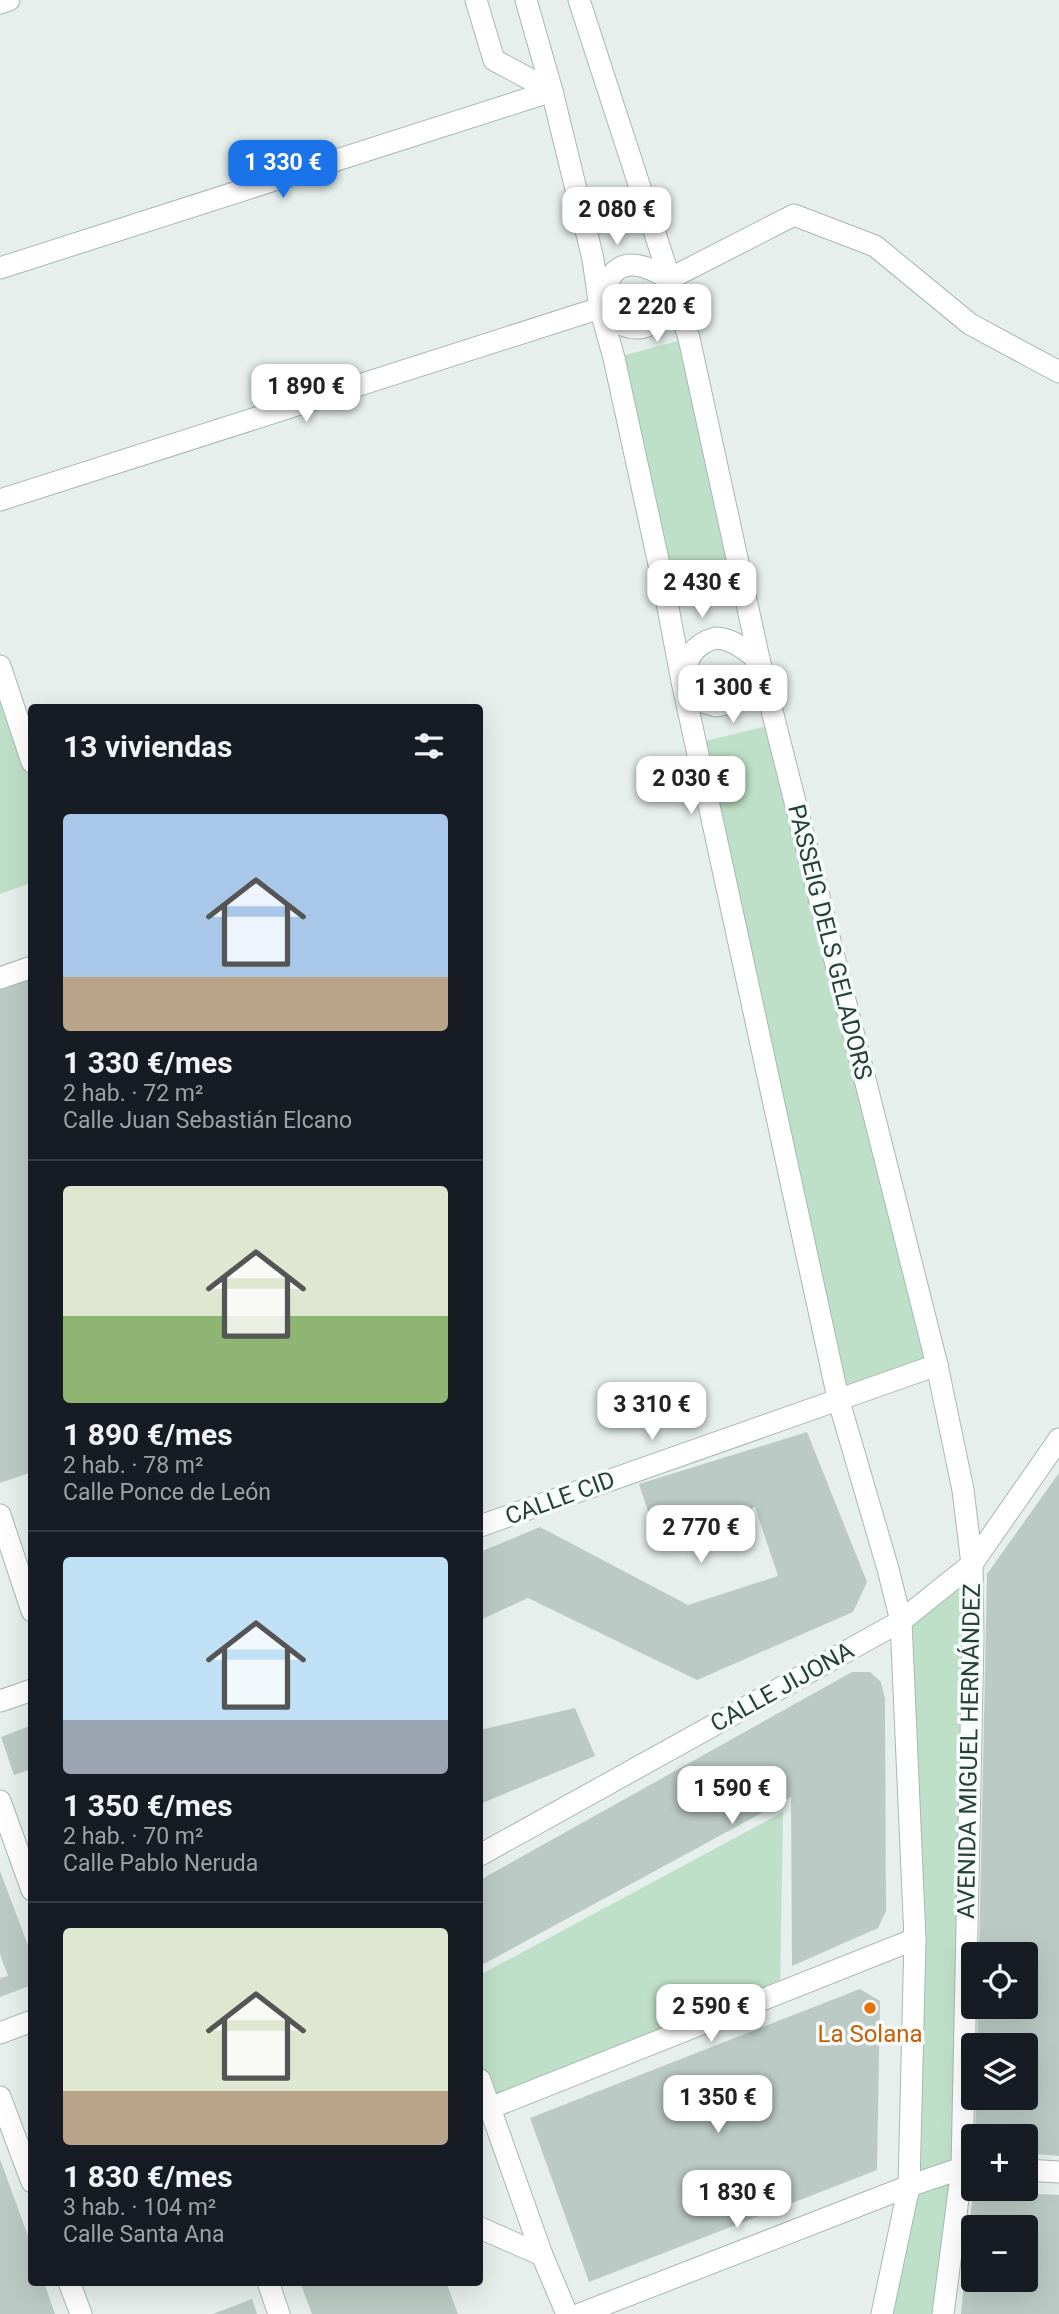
<!DOCTYPE html>
<html lang="es">
<meta charset="utf-8">
<style>
:root{--surface:#171b24;--page:#20242c;--text:#f1f3f6;--muted:#9ea1a6;--line:#363941;--accent:#1a73e8}
body{margin:0;font-family:Roboto,sans-serif;background:var(--page);color:var(--text);height:100vh;display:flex;flex-direction:column;font-size:26px;white-space:nowrap}
*{box-sizing:border-box;margin:0}
p{font-size:23px;color:var(--muted)}
.icon{flex:none;width:38px;height:38px;fill:none;stroke:currentColor;stroke-width:2;stroke-linecap:round;stroke-linejoin:round}
.map{position:relative;flex:1;overflow:hidden}
.sheet{position:absolute;left:28px;top:704px;width:455px;height:1582px;display:flex;flex-direction:column;background:var(--surface);border-radius:7px;box-shadow:0 7px 28px #0002}
.sheet>*{flex:none}
.fabs{position:absolute;left:961px;top:1942px;display:grid;gap:14px}
.fabs a{display:grid;place-items:center;width:77px;height:77px;border-radius:7px;background:var(--surface);box-shadow:0 7px 28px #0002;font-size:35px}
.price{position:absolute;translate:-50% -60px;padding:0 16px;border-radius:14px;background:#fff;color:#222;font-size:23px;line-height:46px;filter:drop-shadow(0 2px 4px #0008)}
.price::after{content:'';position:absolute;left:50%;top:42px;width:21px;height:16px;margin-left:-10px;background:inherit;clip-path:polygon(0 0,100% 0,50% 100%)}
.price.active{background:var(--accent);color:#fff}
ul{padding:0;list-style:none}
li{display:grid;align-content:center;gap:14px;height:371px;padding:0 35px}
li+li{border-top:2px solid var(--line)}
li span{display:grid;place-items:center;height:217px;border-radius:7px;color:#555}
li>.icon{margin-inline-start:auto}
span .icon{width:126px;height:126px;fill:#fffc;stroke-width:1}
li b{font-size:30px}
h2{display:flex;justify-content:space-between;align-items:center;height:84px;padding:0 35px;font-size:30px}
.map>svg:first-child{display:block}
.green{fill:#bfe0c8}
.building{fill:#bbcac4;fill-rule:evenodd}
.lines{fill:none;stroke-linecap:round;stroke-linejoin:round}
.minor-casing{stroke:#a8b8b2;stroke-width:23}
.minor{stroke:#fff;stroke-width:21}
.food-dot{fill:#e8710a;stroke:#f7fbf9;stroke-width:2.5}
.labels{text-anchor:middle;dominant-baseline:central;stroke-width:7;stroke-linejoin:round;paint-order:stroke}
.street-label{font-size:24px;fill:#24423a;stroke:#f7fbf9}
.food-label{font-size:24px;fill:#c56008;stroke:#f7fbf9}
</style>
<div class="map">
<svg width="1059" height="2314" viewBox="0 0 1059 2314">
<rect width="100%" height="100%" fill="#e6efeb"/>
<g class="green">
<path d="M689,338L740,577L665,592L614,358Z"/>
<path d="M0,679L32,762L31,883L0,894Z"/>
<path d="M775,724L937,1365L838,1398L697,743Z"/>
<path d="M972,1564L962,2168L943,2314H888L909,2186L901,1621Z"/>
<path d="M783,1812L780,1995L490,2108L480,2080V1975Z"/>
</g>
<g class="building">
<path d="M32,967V1472L0,1483V978Z"/>
<path d="M807,1432L867,1582L853,1612L697,1680L528,1598L480,1620V1552L540,1527L688,1605L778,1576L755,1507L685,1537L652,1523L639,1484Z"/>
<path d="M1059,1473V2156L1026,2153V2137H975L976,2098H1026V2046H977L978,2007H1026V1955H979L987,1574Z"/>
<path d="M852,1672H870L881,1682L885,1699L886,1911L878,1928L792,1966L791,1797L480,1966V1880Z"/>
<path d="M575,1708L595,1756L480,1804V1730Z"/>
<path d="M32,1725V1769L14,1775L1,1737Z"/>
<path d="M0,1871L32,1956V1985L0,1997V1978L8,1976L0,1954Z"/>
<path d="M860,1989L880,2001L877,2170L589,2282L530,2118Z"/>
<path d="M0,2159L32,2247V2282H44L55,2314H0Z"/>
<path d="M973,2191L1059,2195V2314H961ZM973,2228H1026V2280H973Z"/>
<path d="M300,2282H446L458,2314H312Z"/>
<path d="M252,2299L257,2314H213Z"/>
</g>
<g class="lines">
<g class="minor-casing">
<g id="minor">
<path d="M476,0L494,60L552,91"/>
<path d="M526,0L552,91L593,259L600,308L614,358L665,592L682,681L838,1398L888,1569L901,1621L915,1939L909,2186L882,2314"/>
<path d="M579,0L689,338L759,659L937,1365L963,1490L972,1564L973,1637L962,2168L943,2314"/>
<path d="M0,3L9,0"/>
<path d="M0,268L552,91"/>
<path d="M669,279L794,215L875,246L970,324L1059,372"/>
<path d="M602,302C604,297 605,291 607,285C618,253 648,266 669,279"/>
<path d="M600,308C609,314 618,325 629,327C644,331 661,322 666,307C669,300 667,292 668,285"/>
<path d="M0,500L600,308"/>
<path d="M716,638C734,639 744,650 759,659L746,693L738,700L728,704L716,706L706,703L697,698L682,681C687,659 692,644 716,638Z"/>
<path d="M0,666L32,762"/>
<path d="M0,978L32,967"/>
<path d="M0,1515L32,1611"/>
<path d="M480,1526L937,1365"/>
<path d="M0,1701L32,1690"/>
<path d="M0,1801L32,1890"/>
<path d="M480,1855L901,1621L972,1564L1059,1439"/>
<path d="M0,2033L32,2021"/>
<path d="M480,2080L542,2255L567,2314"/>
<path d="M0,2097L32,2182"/>
<path d="M490,2108L915,1939"/>
<path d="M1026,2170L1059,2172"/>
<path d="M480,2228L542,2255"/>
<path d="M69,2282L81,2314"/>
<path d="M268,2282L279,2314"/>
<path d="M580,2314L909,2186L962,2168H973"/>
</g>
</g>
<use href="#minor" class="minor"/>
</g>
<circle class="food-dot" cx="870" cy="2008" r="7"/>
<g class="labels">
<g class="street-label">
<text transform="translate(830 942) rotate(76)">PASSEIG DELS GELADORS</text>
<text transform="translate(560 1498) rotate(-20)">CALLE CID</text>
<text transform="translate(782 1687) rotate(-29)">CALLE JIJONA</text>
<text transform="translate(969 1751) rotate(-89)">AVENIDA MIGUEL HERNÁNDEZ</text>
</g>
<g class="food-label">
<text x="870" y="2034">La Solana</text>
</g>
</g>
</svg>
<div class="fabs">
<a><svg class="icon" aria-label="locate" viewBox="0 0 24 24"><circle cx="12" cy="12" r="6"/><path d="M12 2v4M12 18v4M2 12h4M18 12h4"/></svg></a>
<a><svg class="icon" aria-label="layers" viewBox="0 0 24 24"><path d="M12 4l9 5-9 5-9-5zM3 14l9 5 9-5"/></svg></a>
<a>+</a>
<a>−</a>
</div>
<b class="price active" style="left:283px;top:200px">1 330 €</b>
<b class="price" style="left:617px;top:247px">2 080 €</b>
<b class="price" style="left:657px;top:344px">2 220 €</b>
<b class="price" style="left:306px;top:424px">1 890 €</b>
<b class="price" style="left:702px;top:620px">2 430 €</b>
<b class="price" style="left:733px;top:725px">1 300 €</b>
<b class="price" style="left:691px;top:816px">2 030 €</b>
<b class="price" style="left:652px;top:1442px">3 310 €</b>
<b class="price" style="left:701px;top:1565px">2 770 €</b>
<b class="price" style="left:732px;top:1826px">1 590 €</b>
<b class="price" style="left:711px;top:2044px">2 590 €</b>
<b class="price" style="left:718px;top:2135px">1 350 €</b>
<b class="price" style="left:737px;top:2230px">1 830 €</b>
<section class="sheet">
<h2>13 viviendas<svg class="icon" aria-label="filters" viewBox="0 0 24 24"><path d="M4 7h16M4 17h16"/><circle cx="9" cy="7" r="2"/><circle cx="15" cy="17" r="2"/></svg></h2>
<ul>
<li><span style="background:linear-gradient(#a9c7e8 75%,#b9a48a 0)"><svg class="icon" aria-label="home" viewBox="0 0 24 24"><path d="M3 11l9-7 9 7M6 9v11h12V9"/></svg></span><div><b>1 330 €/mes</b><p>2 hab. · 72 m²</p><p>Calle Juan Sebastián Elcano</p></div></li>
<li><span style="background:linear-gradient(#dfe7d0 60%,#8fb573 0)"><svg class="icon" aria-label="home" viewBox="0 0 24 24"><path d="M3 11l9-7 9 7M6 9v11h12V9"/></svg></span><div><b>1 890 €/mes</b><p>2 hab. · 78 m²</p><p>Calle Ponce de León</p></div></li>
<li><span style="background:linear-gradient(#bfe0f5 75%,#9aa5b1 0)"><svg class="icon" aria-label="home" viewBox="0 0 24 24"><path d="M3 11l9-7 9 7M6 9v11h12V9"/></svg></span><div><b>1 350 €/mes</b><p>2 hab. · 70 m²</p><p>Calle Pablo Neruda</p></div></li>
<li><span style="background:linear-gradient(#dfe7d0 75%,#b9a48a 0)"><svg class="icon" aria-label="home" viewBox="0 0 24 24"><path d="M3 11l9-7 9 7M6 9v11h12V9"/></svg></span><div><b>1 830 €/mes</b><p>3 hab. · 104 m²</p><p>Calle Santa Ana</p></div></li>
</ul>
</section>
</div>
